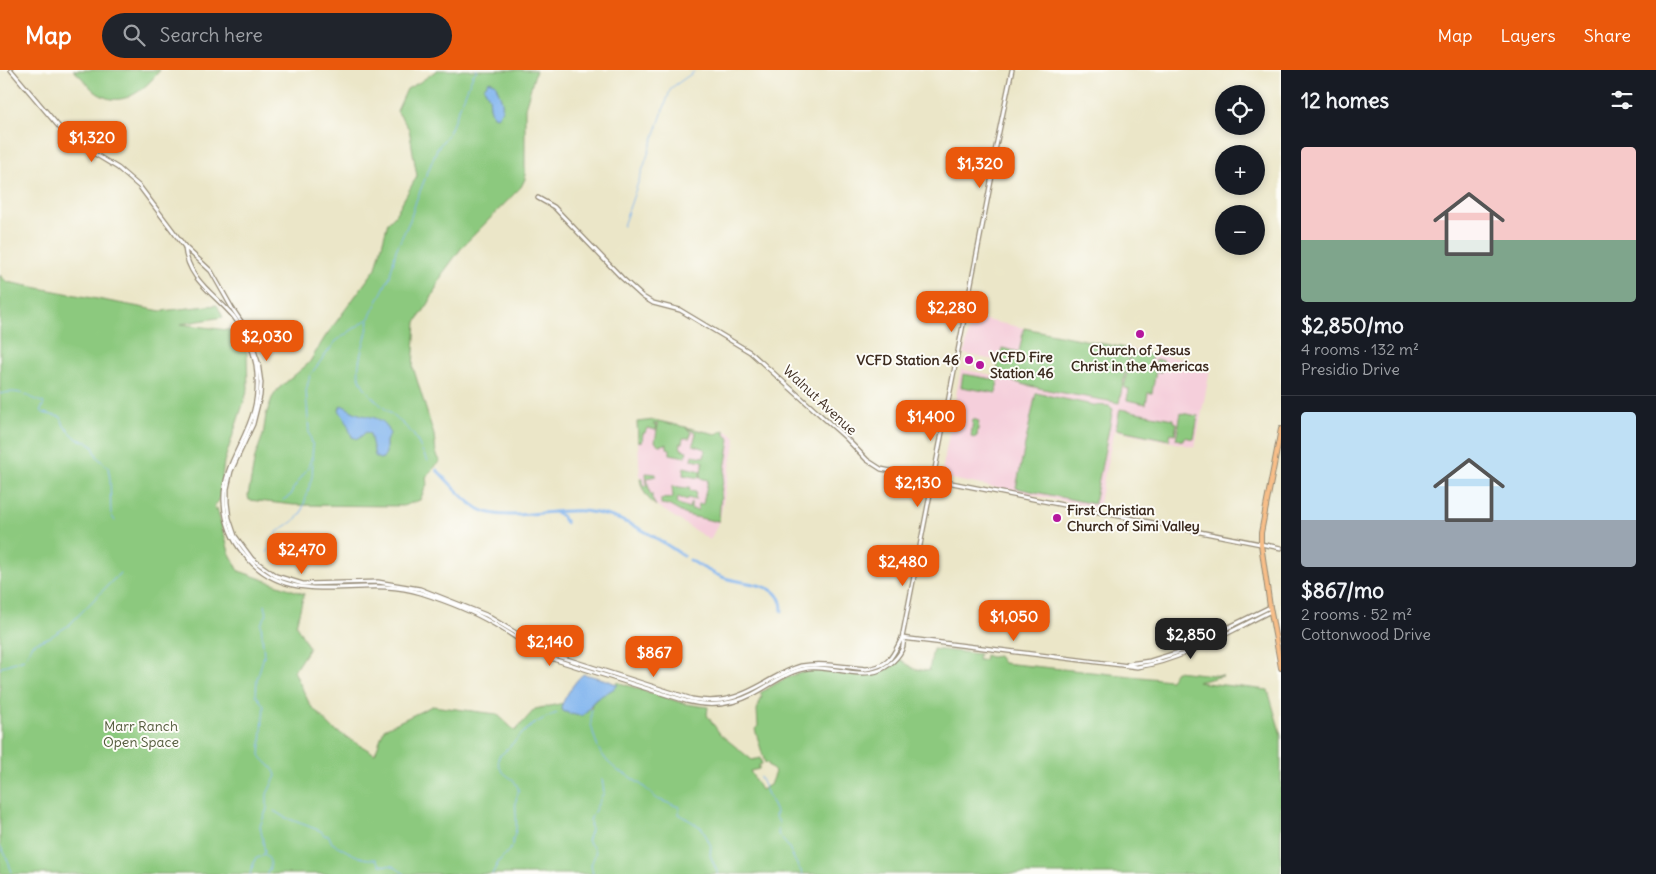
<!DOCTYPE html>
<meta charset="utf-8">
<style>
:root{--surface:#171b24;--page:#20242c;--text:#f1f3f6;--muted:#9ea1a6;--line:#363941;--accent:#ea580c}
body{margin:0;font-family:Delius,sans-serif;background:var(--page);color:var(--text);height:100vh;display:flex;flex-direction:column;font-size:19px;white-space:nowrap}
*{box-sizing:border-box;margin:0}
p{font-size:16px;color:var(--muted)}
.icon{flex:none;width:28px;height:28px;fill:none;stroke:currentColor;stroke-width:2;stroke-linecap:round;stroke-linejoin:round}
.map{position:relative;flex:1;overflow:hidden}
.details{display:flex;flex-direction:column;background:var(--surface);width:375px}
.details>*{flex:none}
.fabs{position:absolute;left:1215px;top:15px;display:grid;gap:10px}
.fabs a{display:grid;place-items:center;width:50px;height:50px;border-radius:50%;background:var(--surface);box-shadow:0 2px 8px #0003;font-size:25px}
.price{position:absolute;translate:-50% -42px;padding:0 11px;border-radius:10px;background:var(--accent);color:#fff;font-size:16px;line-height:32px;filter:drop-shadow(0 1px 2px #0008)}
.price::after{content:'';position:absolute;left:50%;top:30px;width:15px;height:11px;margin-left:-8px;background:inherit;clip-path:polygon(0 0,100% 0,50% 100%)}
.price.selected{background:#222;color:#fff}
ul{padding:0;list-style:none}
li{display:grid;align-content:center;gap:10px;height:265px;padding:0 20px}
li+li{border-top:1px solid var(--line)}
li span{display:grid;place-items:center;height:155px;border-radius:5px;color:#555}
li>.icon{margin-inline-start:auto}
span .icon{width:90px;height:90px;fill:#fffc;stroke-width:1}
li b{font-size:21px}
h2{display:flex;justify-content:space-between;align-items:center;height:60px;padding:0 20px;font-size:21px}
header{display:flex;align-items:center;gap:30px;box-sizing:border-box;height:70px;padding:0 25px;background:var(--accent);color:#fff}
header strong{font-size:24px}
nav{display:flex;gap:28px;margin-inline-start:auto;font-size:18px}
.search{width:350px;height:45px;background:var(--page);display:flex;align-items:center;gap:12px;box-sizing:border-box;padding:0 18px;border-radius:28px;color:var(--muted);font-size:19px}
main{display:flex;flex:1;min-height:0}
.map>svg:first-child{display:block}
.built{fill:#f5cfdb}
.green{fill:#8cc97e;stroke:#647a4e}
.water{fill:#80b4ee;stroke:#5e6f86}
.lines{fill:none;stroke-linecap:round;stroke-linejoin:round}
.stream{stroke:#80b4ee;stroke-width:1}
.canal{stroke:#80b4ee;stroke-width:3}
.minor-casing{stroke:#938873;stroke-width:5.5}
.major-casing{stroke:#938873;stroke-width:6}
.minor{stroke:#fff;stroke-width:3}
.major{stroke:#f7be88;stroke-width:4}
.poi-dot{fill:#b5179e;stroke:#fdfcf7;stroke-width:2}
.labels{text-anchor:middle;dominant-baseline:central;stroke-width:4;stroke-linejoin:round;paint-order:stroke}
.poi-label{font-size:14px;font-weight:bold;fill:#3b2a1e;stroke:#fdfcf7;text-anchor:start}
.street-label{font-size:14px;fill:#3b2a1e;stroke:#fdfcf7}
.park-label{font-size:14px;fill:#535a3b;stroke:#fdfcf7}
</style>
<header>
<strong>Map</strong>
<div class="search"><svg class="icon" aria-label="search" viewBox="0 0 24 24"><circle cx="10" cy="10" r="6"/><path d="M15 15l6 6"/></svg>Search here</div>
<nav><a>Map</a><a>Layers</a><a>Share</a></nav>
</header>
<main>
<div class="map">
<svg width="1281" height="804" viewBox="0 0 1281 804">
<rect width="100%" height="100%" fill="#fdfcf7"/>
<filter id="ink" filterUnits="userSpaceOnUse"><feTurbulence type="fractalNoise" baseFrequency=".02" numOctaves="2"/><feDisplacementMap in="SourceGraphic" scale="10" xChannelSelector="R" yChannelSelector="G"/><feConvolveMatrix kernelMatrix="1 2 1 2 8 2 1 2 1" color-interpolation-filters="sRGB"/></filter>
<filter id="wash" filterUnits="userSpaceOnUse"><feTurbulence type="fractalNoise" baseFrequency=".0096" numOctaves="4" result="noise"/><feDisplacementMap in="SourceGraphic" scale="20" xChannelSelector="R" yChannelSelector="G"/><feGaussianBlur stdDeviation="1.12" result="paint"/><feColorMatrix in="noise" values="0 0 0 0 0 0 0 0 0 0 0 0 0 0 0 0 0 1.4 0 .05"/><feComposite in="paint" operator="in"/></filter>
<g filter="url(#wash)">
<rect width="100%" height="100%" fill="#ebe6c8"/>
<g class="built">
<path d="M976,248L1024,258L1019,282L1002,278L999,291L964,284L971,250Z"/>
<path d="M1130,279L1211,295L1195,377L1114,360L1098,438L941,407L961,299L996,306L1009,311L1119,333Z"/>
<path d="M654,350L714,363H720L725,360L736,368L719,452L710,470L654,434L644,423L640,409L637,352Z"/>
</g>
<g class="green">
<path d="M73,0H160C144,21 119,42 93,20C86,13 81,6 73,0Z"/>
<path d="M437,0H536L525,38V109L521,117L463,176L443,203L429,233L416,252L413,297L434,365L436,383L440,391L426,407L427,414L420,430L403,436L294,435L249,430L248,426L255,387L263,365L266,345L272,328L278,319L309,293L325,267L376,198L388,152L395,145L417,106L409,59L397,41L407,19L420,12Z"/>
<path d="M0,205L7,212L161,241L217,235L223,247L181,254L235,261L247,283L248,319L224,392L219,431L214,436L215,441L217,438L229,482L239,501L304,524L296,555L309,578L294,601L310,635L333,659L375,684L384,659L432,636L497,644L515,661L535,639L569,632L591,639L592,633L617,612L686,634L708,637L707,645L720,664L752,690L760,688L762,694L759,695V699L750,701L761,720L770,715L775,702L769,696L768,693H765L755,659L758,656L757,640L762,626L760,623C776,614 791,603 810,601C842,597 873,617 900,589L914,599L929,601L933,579L979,584L978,590H984L985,585L991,587L998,586L1003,593L1170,610L1176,601L1223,606L1197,612L1268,620L1281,665V799L1280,804H0Z"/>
<path d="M1024,258L1130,279L1119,333C1078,325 1035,320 996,306L1002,278L1019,282Z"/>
<path d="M1131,281L1152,285L1149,300H1154L1156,289L1164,291L1161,302L1156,301L1152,323H1148L1146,334L1127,330L1129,319L1124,318Z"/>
<path d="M963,304L998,310L996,323L961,317Z"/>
<path d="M1036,323L1093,335L1109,336L1113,339L1094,434L1016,418Z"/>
<path d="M1120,339L1173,349V352L1177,353L1175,364L1171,363L1169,370L1116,359Z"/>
<path d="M1181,343L1198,346L1194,369L1184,367L1183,371L1176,369Z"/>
<path d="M973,349L979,351L977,366L974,368L971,367Z"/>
<path d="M654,350L685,357L691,362L690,368H683L682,373H680L681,379L687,381L685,387L670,384V379L667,378V374L659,375L655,372L658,354H653L657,356L656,360L647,358L645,363H643L642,372L638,371L637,352Z"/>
<path d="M685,357L716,364L725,360V365L730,369L721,423L719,451H716V450L714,451L686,445L668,435L661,434V429L673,428L672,416L687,418L688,417H690L689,420L696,421L695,430L688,428L687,430L678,427L676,433L689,438L691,432V439L698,440L699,434H703L708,410L700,408L703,391L691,389L692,385L704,387L705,379L693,375L696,363Z"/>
<path d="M684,397L701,401L699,408L683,405Z"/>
<path d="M646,403L656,404V406L647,408L650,424H652V429L656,436C647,428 642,421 640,409H643V416H647Z"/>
</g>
<g class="water">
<path d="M489,11L495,13L496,15C499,26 508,36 497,47L493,46L490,37L489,27L484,18Z"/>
<path d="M341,335C347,337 352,342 359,344C373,348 386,347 390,364L386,371V383L383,388L379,389L375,386L370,364L366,362L358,369L352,367L346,351L339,340Z"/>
<path d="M584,604L607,610L618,615C612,621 605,623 598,628C582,639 592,653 563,641L561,638C562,631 577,607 584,604Z"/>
</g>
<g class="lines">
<g class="stream">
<path d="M623,156L671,18L694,2"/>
<path d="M369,248C369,265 356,288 359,305C363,327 399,347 413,364C419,372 422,383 428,391"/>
<path d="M0,324C20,318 27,327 44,333L41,340L43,343L61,347L64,356L77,369L87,372L92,375L98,388L108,397L110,409L111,445L115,451"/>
<path d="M283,430L291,425L293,419L308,398L312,386L313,377L309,362L306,321L310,305L336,271L369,248L390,206L396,180L410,150L416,131L437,79L449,63L473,5L477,0"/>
<path d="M267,483L277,462L292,452L301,444L312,407L313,387"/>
<path d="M0,599L3,596L24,589L26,587L32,574L50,567L69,555L120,503"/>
<path d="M591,639V654L594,666L599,680L607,691L618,701L627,705L643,716L657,729L679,737V744L702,758L711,776L710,785L718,804"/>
<path d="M760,707L776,742L775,746L779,752L778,764C781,769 786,773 789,778C793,787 797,796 803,804"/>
<path d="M274,741L284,747L321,761L324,765L329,766L332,773C346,780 360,791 376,789L380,795L393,796L405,804"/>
<path d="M0,776L5,784L12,802"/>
<path d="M264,784C270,788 272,793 269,800L267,801V804"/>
<path d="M250,804L255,789L262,786L265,782L260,756L267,739V724L276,706C274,696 264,693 260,685L264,636L256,625L257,609L264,586L261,554L267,544L265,535"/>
<path d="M492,804L499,791L512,777C512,768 516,764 516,758C517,749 515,739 516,730C517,725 519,723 518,718C513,704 495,705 499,686C508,680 512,673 520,666C530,655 543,648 557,643"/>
<path d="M593,804L591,795C596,781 599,782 587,771L591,760L590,750L604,722L602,709"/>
</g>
<g class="canal">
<path d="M437,400C450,413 463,430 479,439C504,453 555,438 584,441C623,445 652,465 684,486"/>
<path d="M554,442L562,446L566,453"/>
<path d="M690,490C702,497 713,504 725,508C746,515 783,511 782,541"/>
</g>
</g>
</g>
<g filter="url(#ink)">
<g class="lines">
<g class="minor-casing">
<g id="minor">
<path d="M11,0L65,64L80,75L118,98L140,117L185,177L211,201L232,238L247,260L258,292L261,313L260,326L253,354L231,401L227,419V432L229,448L235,466L252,489L276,506L303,514L378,512L420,519L486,545L551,584L692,629C725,635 744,625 772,609C781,604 791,599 801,596C822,592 844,597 866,599C890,596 892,587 902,568L992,106L995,81L1012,0"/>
<path d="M538,128L554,137L622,208L643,227L653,233L680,240L750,282L846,368L867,390L881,399L1281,478"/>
<path d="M185,178C188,210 216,225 234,247C245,261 253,278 256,295C258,310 258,325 254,340C246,372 222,397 224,432C225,451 232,470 244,484C291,543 359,503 421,523C446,531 472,541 494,554C515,566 534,581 556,590L686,631C709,637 732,635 753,624C771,615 787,601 808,598C831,595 857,609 880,600C891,595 906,582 903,569"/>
<path d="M902,568L1137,597C1182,591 1230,561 1271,541"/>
<path d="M1128,594L1150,591L1176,583L1270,537"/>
</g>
</g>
<g class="major-casing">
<path id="major" d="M1281,359L1261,463V474L1270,537L1281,598"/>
</g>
<use href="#minor" class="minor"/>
<use href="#major" class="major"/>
</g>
</g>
<g class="poi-dot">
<circle cx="1140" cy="264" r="5"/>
<circle cx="969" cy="290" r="5"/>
<circle cx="980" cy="295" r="5"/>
<circle cx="1057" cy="448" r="5"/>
</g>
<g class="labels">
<g class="poi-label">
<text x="1140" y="280" text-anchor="middle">Church of Jesus<tspan x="1140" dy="16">Christ in the Americas</tspan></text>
<text x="990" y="287">VCFD Fire<tspan x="990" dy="16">Station 46</tspan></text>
<text x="959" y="290" text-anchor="end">VCFD Station 46</text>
<text x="1067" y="440">First Christian<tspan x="1067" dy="16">Church of Simi Valley</tspan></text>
</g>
<g class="street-label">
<text transform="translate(820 330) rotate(43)">Walnut Avenue</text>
</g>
<g class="park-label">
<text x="141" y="656">Marr Ranch<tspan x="141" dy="16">Open Space</tspan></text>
</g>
</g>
</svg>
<div class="fabs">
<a><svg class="icon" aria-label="locate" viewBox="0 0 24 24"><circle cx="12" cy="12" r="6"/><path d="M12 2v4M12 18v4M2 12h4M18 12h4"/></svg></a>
<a>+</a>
<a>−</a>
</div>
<b class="price" style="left:92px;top:93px">$1,320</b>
<b class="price" style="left:980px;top:119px">$1,320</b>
<b class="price" style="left:952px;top:263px">$2,280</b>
<b class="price" style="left:267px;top:292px">$2,030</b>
<b class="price" style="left:931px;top:372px">$1,400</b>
<b class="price" style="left:918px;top:438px">$2,130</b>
<b class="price" style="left:302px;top:505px">$2,470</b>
<b class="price" style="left:903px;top:517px">$2,480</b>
<b class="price" style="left:1014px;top:572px">$1,050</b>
<b class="price selected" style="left:1191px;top:590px">$2,850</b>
<b class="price" style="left:550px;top:597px">$2,140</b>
<b class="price" style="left:654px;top:608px">$867</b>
</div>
<section class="details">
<h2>12 homes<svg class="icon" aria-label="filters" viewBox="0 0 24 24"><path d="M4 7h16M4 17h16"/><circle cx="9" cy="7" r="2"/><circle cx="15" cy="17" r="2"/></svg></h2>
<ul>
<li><span style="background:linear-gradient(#f6c9c9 60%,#7fa58c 0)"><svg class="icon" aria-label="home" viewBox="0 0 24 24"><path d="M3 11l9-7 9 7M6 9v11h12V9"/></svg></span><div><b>$2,850/mo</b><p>4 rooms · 132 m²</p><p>Presidio Drive</p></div></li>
<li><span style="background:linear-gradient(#bfe0f5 70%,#9aa5b1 0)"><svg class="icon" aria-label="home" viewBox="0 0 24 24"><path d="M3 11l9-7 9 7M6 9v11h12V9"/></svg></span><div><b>$867/mo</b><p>2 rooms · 52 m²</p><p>Cottonwood Drive</p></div></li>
</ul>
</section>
</main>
